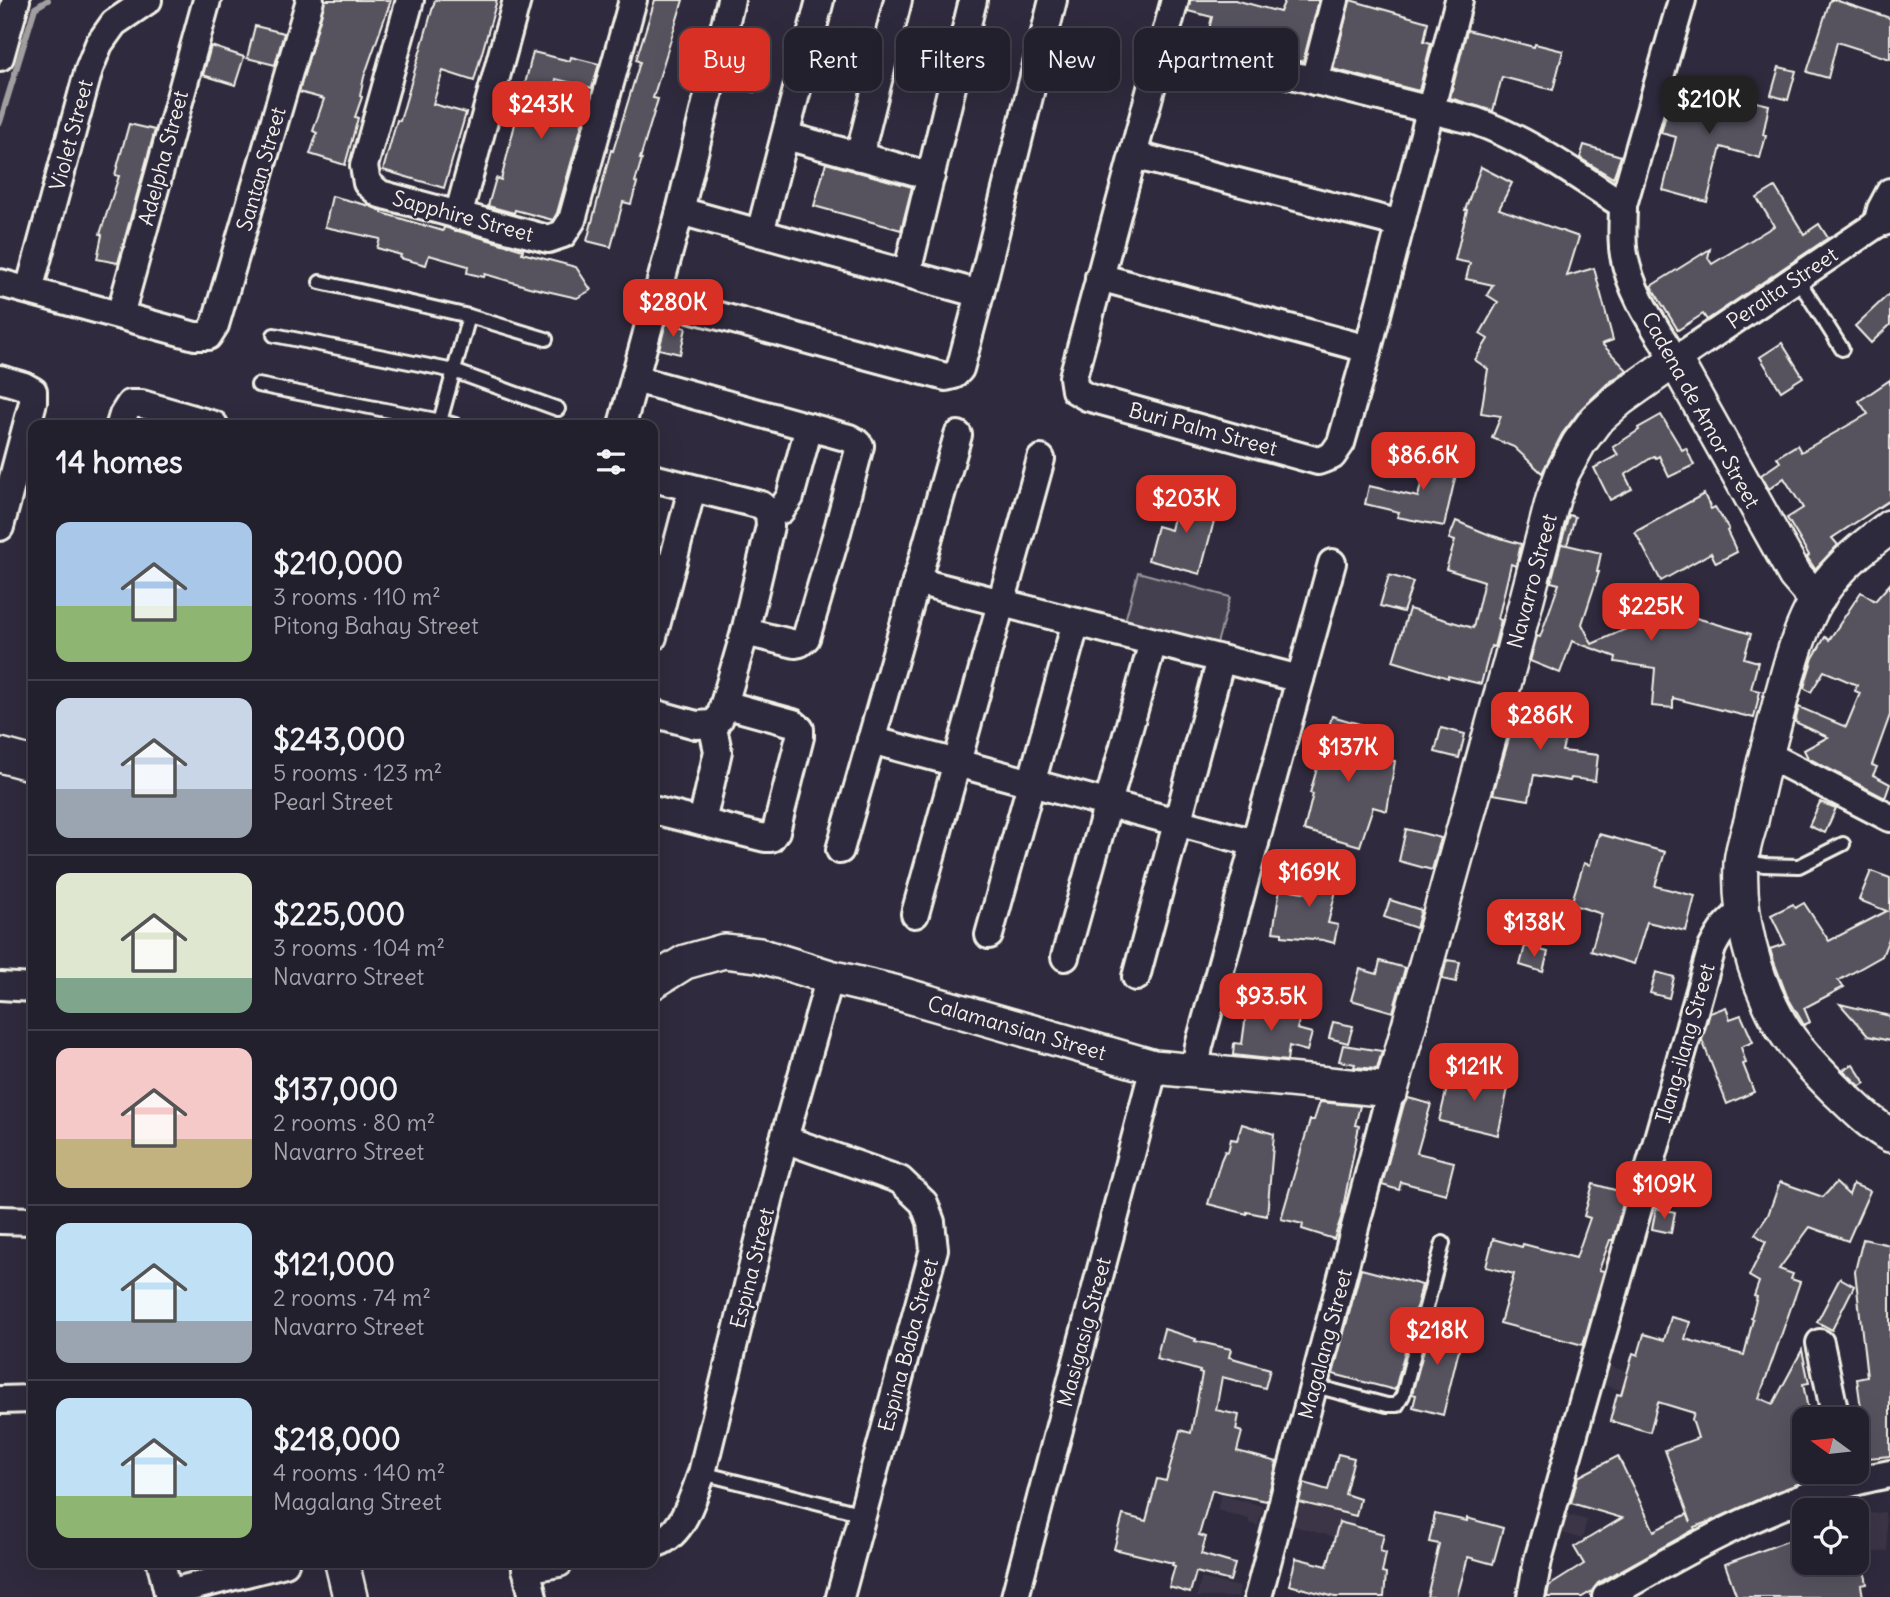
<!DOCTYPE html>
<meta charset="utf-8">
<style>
:root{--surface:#23202e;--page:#2b2836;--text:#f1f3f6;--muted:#a3a3aa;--line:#403e4a;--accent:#d93025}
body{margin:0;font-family:Delius,sans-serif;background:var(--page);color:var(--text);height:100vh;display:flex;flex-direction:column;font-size:26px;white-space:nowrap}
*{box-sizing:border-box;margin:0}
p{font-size:23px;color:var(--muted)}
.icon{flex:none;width:38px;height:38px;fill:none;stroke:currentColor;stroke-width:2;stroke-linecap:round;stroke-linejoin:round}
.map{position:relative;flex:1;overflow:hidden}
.drawer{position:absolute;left:28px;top:420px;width:630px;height:1148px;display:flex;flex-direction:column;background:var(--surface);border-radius:14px;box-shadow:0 7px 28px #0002,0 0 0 2px var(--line)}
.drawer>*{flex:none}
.banner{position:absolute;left:679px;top:28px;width:665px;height:63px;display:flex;gap:14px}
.needle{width:46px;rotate:285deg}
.buttons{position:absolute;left:1792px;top:1407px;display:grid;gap:14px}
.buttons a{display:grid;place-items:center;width:77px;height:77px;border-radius:14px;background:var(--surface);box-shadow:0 7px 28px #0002,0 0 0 2px var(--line);font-size:35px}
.price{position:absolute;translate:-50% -60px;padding:0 16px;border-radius:14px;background:var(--accent);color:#fff;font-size:23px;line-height:46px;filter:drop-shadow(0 2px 4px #0008)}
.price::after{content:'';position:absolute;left:50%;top:42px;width:21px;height:16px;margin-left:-10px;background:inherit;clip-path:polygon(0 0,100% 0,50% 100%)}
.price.current{background:#222;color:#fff}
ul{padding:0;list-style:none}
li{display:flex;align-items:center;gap:21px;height:175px;padding:0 28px}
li+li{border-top:2px solid var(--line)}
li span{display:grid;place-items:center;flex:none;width:196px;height:140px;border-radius:14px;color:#555}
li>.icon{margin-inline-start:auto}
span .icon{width:84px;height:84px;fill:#fffc;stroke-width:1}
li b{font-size:30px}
h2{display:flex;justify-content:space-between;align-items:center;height:84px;padding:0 28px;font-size:30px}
.chip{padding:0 24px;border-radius:14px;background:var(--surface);box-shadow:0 7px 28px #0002,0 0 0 2px var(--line);font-size:24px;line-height:63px}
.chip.current{background:var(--accent);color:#fff}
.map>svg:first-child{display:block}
.built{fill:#3b3647}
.garden{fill:#454050;stroke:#9c989c;stroke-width:2}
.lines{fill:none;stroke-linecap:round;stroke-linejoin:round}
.stream{stroke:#a19ea0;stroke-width:6}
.building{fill:#56525f;stroke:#f4f1e8;stroke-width:2}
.service-casing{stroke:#f4f1e8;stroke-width:18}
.minor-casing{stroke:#f4f1e8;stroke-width:32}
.tertiary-casing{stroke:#f4f1e8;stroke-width:38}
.service{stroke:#2f2a3d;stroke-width:12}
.minor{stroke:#2f2a3d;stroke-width:26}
.tertiary{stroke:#2f2a3d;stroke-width:33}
.labels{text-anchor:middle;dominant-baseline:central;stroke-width:5;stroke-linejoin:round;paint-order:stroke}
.street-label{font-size:21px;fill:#f4f1e8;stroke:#2f2a3d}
</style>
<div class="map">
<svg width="1890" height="1597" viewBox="0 0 1890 1597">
<rect width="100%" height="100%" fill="#2f2a3d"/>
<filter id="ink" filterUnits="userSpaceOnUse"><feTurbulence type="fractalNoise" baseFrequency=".0143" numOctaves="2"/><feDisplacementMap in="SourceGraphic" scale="14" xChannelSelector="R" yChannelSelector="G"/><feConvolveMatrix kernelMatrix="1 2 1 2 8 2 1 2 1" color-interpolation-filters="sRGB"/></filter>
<g filter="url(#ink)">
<g class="built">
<path d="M1608,1366L1656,1379L1650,1398L1602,1385Z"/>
<path d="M1221,1495L1263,1506L1258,1526L1249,1523V1519L1217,1510Z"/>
<path d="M1293,1502L1355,1518L1348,1541L1286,1524Z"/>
<path d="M1885,1512L1888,1551L1857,1554V1515Z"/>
<path d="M1560,1513L1587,1520L1582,1539L1555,1531Z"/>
<path d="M1201,1578L1240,1587L1238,1597H1197Z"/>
</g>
<path class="garden" d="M1138,572L1230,597L1216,647L1125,621Z"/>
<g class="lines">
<path class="stream" d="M0,122L35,8L48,0"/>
</g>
<g class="building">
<path d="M325,0H391L364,77L360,96L362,97L355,117L358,118L345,165L310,154L317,133L313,131L324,99L299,92Z"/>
<path d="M435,0H497L474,81L443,71L433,104L466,113L444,188L383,170L397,120L400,121Z"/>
<path d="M655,0H683L653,98L658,99L640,159H642L635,182L637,183L631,204L623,202L611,247L587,241L611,150L613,151L640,62L636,60Z"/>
<path d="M1190,0H1235L1280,12L1285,0H1319L1303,62L1207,37L1212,17L1188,11Z"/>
<path d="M1350,0L1428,22L1424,41L1431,43L1419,91L1333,69Z"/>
<path d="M1830,0H1835L1890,18V59L1837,42L1828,78L1807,72Z"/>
<path d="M255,26L284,33L275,65L247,58Z"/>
<path d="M1467,30L1534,47L1535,44L1563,51L1553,90L1502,77L1493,111L1450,98Z"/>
<path d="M211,46L244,57L235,85L203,75Z"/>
<path d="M533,52L570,61L571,57L599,64L592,88L556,79L549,113L583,121L557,213L553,220L515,210L514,213L488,206L496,178L501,180Z"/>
<path d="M1779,67L1796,71L1788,100L1771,95Z"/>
<path d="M731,68L758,76L754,92L727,85Z"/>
<path d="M1676,83L1769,105L1763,135L1766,136L1760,158L1721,147L1707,202L1663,190L1676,137L1661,133L1667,111L1670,112Z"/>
<path d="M129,124L155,130L118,263L97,259L102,235L100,234L119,176L115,175Z"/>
<path d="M1584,145L1621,156L1613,178L1580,158Z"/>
<path d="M826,163L912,187L901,230L814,206Z"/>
<path d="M1481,167L1512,183L1499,209L1579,237L1567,276L1594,268L1613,340L1602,344L1627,370L1607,384L1581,409L1562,434L1542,473L1514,447L1492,438L1501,416L1481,413L1488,369L1475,360L1488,339L1480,334L1498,302L1487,295L1493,285L1466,279L1470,263L1455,260L1467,210H1465Z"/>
<path d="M1775,187L1804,234L1819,224L1828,238L1707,320L1703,314L1678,330L1651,286L1710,249L1708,258L1712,264L1774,226L1757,198Z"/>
<path d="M332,196L370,206L382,211V213L443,231L444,227L523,250L522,253L576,267L591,290L577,298L529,287L485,274L484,277L467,273L468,266L429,255L426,265L400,258L401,255L377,248L380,239L325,227Z"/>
<path d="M1890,293V325L1871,343L1855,326Z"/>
<path d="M666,323L686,328L680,354L659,349Z"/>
<path d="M1782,343L1803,377L1781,391L1760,357Z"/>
<path d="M1890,380V500L1832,538L1838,545L1815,569L1807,557L1809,555L1787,518L1803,508L1784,478L1769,489L1761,475L1780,462L1777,457L1797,445L1801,452L1868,414L1859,401Z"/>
<path d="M1661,415L1682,450L1686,448L1694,465L1669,477L1659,456L1656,458L1654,456L1625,475L1632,489L1610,500L1594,468L1618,455L1613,447L1639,430L1638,428Z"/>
<path d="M1429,450L1460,457L1444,526L1397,517L1399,512L1365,504L1369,486L1418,497Z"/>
<path d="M1180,492L1219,502L1200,574L1148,560L1157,526L1171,530Z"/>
<path d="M1704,494L1711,509L1715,507L1729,529L1727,531L1737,552L1716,563L1711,553L1661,581L1635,532Z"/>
<path d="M1569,515L1575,517L1567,545L1601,553L1597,572H1599L1582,624L1592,644L1669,610L1751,634L1744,658L1758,662L1751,689L1760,691L1754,718L1673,698V708L1652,706L1655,668L1615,662L1616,657L1572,641L1560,673L1530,661L1537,636L1540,637L1559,584L1551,582L1561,544L1567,545L1561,544Z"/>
<path d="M1456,521L1490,535L1521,544L1516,566L1511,564L1498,619L1501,620L1494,647L1491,646L1481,684L1448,676V678L1393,661L1409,609L1473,628L1484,581L1446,569L1455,541L1449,539Z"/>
<path d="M1389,575L1413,582L1403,612L1380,606Z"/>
<path d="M1890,584V715L1872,765L1877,767L1873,775L1890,784L1885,798L1808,758L1804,750L1828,737L1795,722L1799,707L1846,727L1860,693L1855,691L1857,685L1824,671L1811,692L1804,688L1807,677L1813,658L1825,637L1829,640L1861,592L1875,601Z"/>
<path d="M1521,697L1537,700L1536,706L1571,715L1562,751L1598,755L1595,781L1571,778L1570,781L1534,775L1529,800L1493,794Z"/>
<path d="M1332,716L1373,728L1365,756L1395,761L1387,811L1373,807L1360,846L1304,830L1313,794L1310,793Z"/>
<path d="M1441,728L1465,734L1459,758L1435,752Z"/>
<path d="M1820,802L1836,808L1825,833L1809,826Z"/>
<path d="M1406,829L1441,838L1432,870L1399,861Z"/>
<path d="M1599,834L1665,852L1655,886L1695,896L1686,931L1647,922L1634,964L1591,951L1602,914L1571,904L1584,863L1590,865Z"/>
<path d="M1315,868L1340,875L1328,923L1338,925L1334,943L1323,940L1282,936V933L1273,932L1280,888L1308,893Z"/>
<path d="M1871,871L1890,878V936L1882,956L1838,981L1844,987L1804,1008L1810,1022L1804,1025L1787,996L1773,959L1770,949L1785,944L1771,915L1793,904L1795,908L1804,903L1829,941L1887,911L1859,900Z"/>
<path d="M1390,900L1421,910L1416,928L1384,917Z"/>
<path d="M1525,946L1548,952L1543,972L1520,965Z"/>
<path d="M1447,960L1460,962L1456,982L1442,979Z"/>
<path d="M1380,961L1405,968L1393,1012L1351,1000L1360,969L1377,974Z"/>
<path d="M1656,972L1674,977L1669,998L1650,993Z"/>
<path d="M1248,1000L1301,1013L1297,1029L1312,1033L1307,1051L1289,1046L1287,1061L1233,1055L1234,1043L1242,1044Z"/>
<path d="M1840,1004L1890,1016V1041L1868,1036Z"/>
<path d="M1726,1007L1730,1019L1741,1015L1753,1042L1741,1047L1746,1063L1743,1064L1754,1092L1727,1104L1702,1040L1710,1013Z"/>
<path d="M1333,1022L1353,1026L1348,1043L1329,1038Z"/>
<path d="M1343,1045L1382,1051L1377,1069L1354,1067L1355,1064L1339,1061Z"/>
<path d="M1853,1064L1865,1083L1860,1086L1843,1070Z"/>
<path d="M1451,1071L1509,1084L1498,1135L1439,1121Z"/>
<path d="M1408,1098L1431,1104L1417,1153L1454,1162L1446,1194L1401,1182L1399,1190L1382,1185L1404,1104Z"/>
<path d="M1320,1102L1360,1106L1355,1125L1359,1126L1341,1218L1334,1239L1302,1229L1303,1224L1281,1219L1310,1120H1314Z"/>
<path d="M1242,1124L1274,1134L1267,1216L1247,1212V1214L1208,1204L1221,1160L1225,1151L1228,1152L1231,1139L1237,1140Z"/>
<path d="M1780,1182L1823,1197L1836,1183L1849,1195L1853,1184L1870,1191L1848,1241L1810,1227L1779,1269L1793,1274L1791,1279L1800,1282L1759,1398L1773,1404L1802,1350L1809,1383L1803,1384L1810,1419H1804V1472H1833L1773,1493L1713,1520L1694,1527L1695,1529L1598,1583L1592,1591L1582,1597H1547L1549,1586L1584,1564L1574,1547L1622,1518L1571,1503L1578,1477L1618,1456L1654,1531L1687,1514L1691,1522L1665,1450L1698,1438L1692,1419L1694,1413L1658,1402L1650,1432L1610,1421L1617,1394L1621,1395L1633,1353L1638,1355L1644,1334L1664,1340L1671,1317L1690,1322L1685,1339L1744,1355L1753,1319L1751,1318L1757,1297L1754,1296L1759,1282L1749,1276L1766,1242L1755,1234L1768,1215Z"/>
<path d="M1593,1184L1626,1193L1613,1240H1610L1599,1270L1604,1271L1583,1345L1500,1323L1514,1274L1486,1267L1493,1239L1522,1247L1523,1244L1576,1258L1590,1218L1584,1216Z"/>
<path d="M1656,1208L1675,1212L1671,1233L1652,1229Z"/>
<path d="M1863,1239L1890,1245V1456L1868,1458L1866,1439L1857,1440V1408H1861L1857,1379L1867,1377L1855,1271Z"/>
<path d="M1361,1269L1422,1285L1395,1390L1333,1374Z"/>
<path d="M1840,1278L1854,1286L1832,1330L1817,1322Z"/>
<path d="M1432,1320L1464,1329L1443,1415L1413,1407L1416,1395L1412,1394Z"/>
<path d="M1164,1329L1196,1339L1195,1341L1231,1349L1229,1357L1270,1369L1265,1388L1222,1377L1216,1410L1239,1415L1236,1430L1242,1432L1237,1451L1277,1462L1267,1501L1212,1490L1199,1535L1206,1537L1201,1554L1235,1564L1230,1581L1196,1572L1190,1593L1169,1587L1175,1566L1172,1565L1173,1563L1114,1549L1123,1515L1146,1521L1157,1479L1166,1481L1180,1430L1191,1433L1202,1374L1199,1373L1200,1371L1190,1368L1156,1359Z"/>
<path d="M1338,1454L1354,1458L1345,1494L1360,1499L1356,1516L1299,1502L1304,1483L1328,1490Z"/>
<path d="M1435,1514L1467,1521V1518L1503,1528L1493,1564L1468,1557L1457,1597H1427L1439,1544L1429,1542Z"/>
<path d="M1339,1522L1384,1534L1380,1551L1386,1553L1382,1573L1386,1574L1384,1597H1335L1289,1585L1296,1558L1327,1566Z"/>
<path d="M1804,1535V1563H1863L1867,1584L1861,1585L1863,1597H1737L1725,1564Z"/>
</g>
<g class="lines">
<g class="service-casing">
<g id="service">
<path d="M1797,278L1842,349"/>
<path d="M320,282L469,316L546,339"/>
<path d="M274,335L454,371L558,409"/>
<path d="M258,385L441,421L455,425"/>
<path d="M439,425L469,316"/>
<path d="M1742,861L1764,865L1799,866L1843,844"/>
<path d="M1315,1386L1387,1405H1397L1403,1395L1443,1243"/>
<path d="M702,1473L863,1514"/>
</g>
</g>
<g class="minor-casing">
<g id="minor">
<path d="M410,0L364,166L367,183L380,194L548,239L563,234L572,220L633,0"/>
<path d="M1175,0L1073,377L1075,390L1087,397L1318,461L1332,456L1341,443L1368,349L1459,0"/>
<path d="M1682,0L1623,205C1623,222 1621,239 1624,255C1631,294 1655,327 1675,360L1877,224L1890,220"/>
<path d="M1164,43L1475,121C1529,140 1576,175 1623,205"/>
<path d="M0,57L16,0"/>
<path d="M1314,81L1335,0"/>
<path d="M786,136L931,176"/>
<path d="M1133,155L1401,224"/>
<path d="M859,157L898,0"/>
<path d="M680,211L980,294"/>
<path d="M458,216L517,0"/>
<path d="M1877,224L1881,209L1890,192"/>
<path d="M760,233L820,0"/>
<path d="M907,273L973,0"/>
<path d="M1099,277L1368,349"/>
<path d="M0,283L195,336H208L215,325L310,0"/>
<path d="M29,290L89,69L99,44L114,23L148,0"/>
<path d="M656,299L946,377L954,375L960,369L980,294L1053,0"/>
<path d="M120,315L207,0"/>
<path d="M0,379L24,386L33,391V402L0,527"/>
<path d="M635,379L849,438L856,442L860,446L836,536L806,638L800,643L795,644L745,632"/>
<path d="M120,425L123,415L130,404H142L214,425"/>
<path d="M622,425L680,211L731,0"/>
<path d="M653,478L761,505L769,512L770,526L745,632L720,718L712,724L696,725L653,713"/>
<path d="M769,512L781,510L790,497L809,427"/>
<path d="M916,581L1300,679"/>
<path d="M653,637L692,489"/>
<path d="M871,740L1255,843"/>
<path d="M1766,754L1890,818"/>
<path d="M653,810L765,838H771L776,831L800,737V729L793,723L724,704"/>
<path d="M702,822L718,751L712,724"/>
<path d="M840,850L958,435"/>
<path d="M915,914L1041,459"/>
<path d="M989,935L1076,622"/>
<path d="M1065,957L1153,642"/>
<path d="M1136,977L1221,659"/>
<path d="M0,986L33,988"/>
<path d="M1195,1071L1199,1046L1332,563"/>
<path d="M784,1139L900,1180L924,1203L931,1222L934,1249L840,1597"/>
<path d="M0,1220L33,1221"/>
<path d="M1820,1343L1836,1419"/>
<path d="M0,1400L33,1399"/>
<path d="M653,1544C683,1538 692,1498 702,1473L784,1139L830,977"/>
<path d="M161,1563L169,1597"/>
<path d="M525,1563L533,1597"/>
<path d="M526,1569L559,1563"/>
<path d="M168,1593L285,1563"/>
<path d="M1015,1597L1154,1067"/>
<path d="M1258,1597L1391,1090"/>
<path d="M1531,1597L1538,1560L1712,948C1720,932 1728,921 1743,911"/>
<path d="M1606,1597C1696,1545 1786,1493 1890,1474"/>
</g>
</g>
<g class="tertiary-casing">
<g id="tertiary">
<path d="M1890,527C1870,542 1850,557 1834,576C1798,616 1786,682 1772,733C1764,762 1757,792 1751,821C1747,835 1742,849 1741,863C1738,916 1753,975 1779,1022C1794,1048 1816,1070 1837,1091C1854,1107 1870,1124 1890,1135"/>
<path d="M0,755L33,764"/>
<path d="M653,982L685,962L724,951L759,955L830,977L894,992L1154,1067L1391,1090L1510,663L1553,499L1563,472L1579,443L1596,420L1620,399L1675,360L1795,575L1807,589L1819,597"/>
<path d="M342,1563L350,1597"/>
</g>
</g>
<use href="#service" class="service"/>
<use href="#minor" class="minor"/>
<use href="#tertiary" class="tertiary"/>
</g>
</g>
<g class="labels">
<g class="street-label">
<text transform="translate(71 135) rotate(-75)">Violet Street</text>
<text transform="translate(163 158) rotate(-75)">Adelpha Street</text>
<text transform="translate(261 169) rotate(-74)">Santan Street</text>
<text transform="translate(463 216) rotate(15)">Sapphire Street</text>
<text transform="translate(1782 288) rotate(-34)">Peralta Street</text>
<text transform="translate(1701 410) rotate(61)">Cadena de Amor Street</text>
<text transform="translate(1203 429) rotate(15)">Buri Palm Street</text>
<text transform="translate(1532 581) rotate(-75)">Navarro Street</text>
<text transform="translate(1017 1028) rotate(16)">Calamansian Street</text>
<text transform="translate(1685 1043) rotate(-74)">Ilang-ilang Street</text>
<text transform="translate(752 1268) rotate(-76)">Espina Street</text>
<text transform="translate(1084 1332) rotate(-75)">Masigasig Street</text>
<text transform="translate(1325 1344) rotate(-75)">Magalang Street</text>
<text transform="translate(908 1345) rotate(-75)">Espina Baba Street</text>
</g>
</g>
</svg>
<div class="buttons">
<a><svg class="needle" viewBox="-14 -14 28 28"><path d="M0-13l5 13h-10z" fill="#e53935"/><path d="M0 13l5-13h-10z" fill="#a3a3aa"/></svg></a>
<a><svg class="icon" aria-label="locate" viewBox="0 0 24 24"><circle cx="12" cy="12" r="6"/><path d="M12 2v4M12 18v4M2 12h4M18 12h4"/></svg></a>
</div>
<b class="price current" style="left:1709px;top:136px">$210K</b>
<b class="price" style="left:541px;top:141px">$243K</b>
<b class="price" style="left:673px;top:339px">$280K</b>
<b class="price" style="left:1423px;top:492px">$86.6K</b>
<b class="price" style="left:1186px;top:535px">$203K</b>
<b class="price" style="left:1651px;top:643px">$225K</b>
<b class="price" style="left:1540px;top:752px">$286K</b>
<b class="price" style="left:1348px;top:784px">$137K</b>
<b class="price" style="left:1309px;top:909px">$169K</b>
<b class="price" style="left:1534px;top:959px">$138K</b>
<b class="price" style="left:1271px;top:1033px">$93.5K</b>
<b class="price" style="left:1474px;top:1103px">$121K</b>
<b class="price" style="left:1664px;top:1221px">$109K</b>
<b class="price" style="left:1437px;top:1367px">$218K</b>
<div class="banner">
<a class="chip current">Buy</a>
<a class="chip">Rent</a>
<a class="chip">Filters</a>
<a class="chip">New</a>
<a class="chip">Apartment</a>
</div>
<section class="drawer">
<h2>14 homes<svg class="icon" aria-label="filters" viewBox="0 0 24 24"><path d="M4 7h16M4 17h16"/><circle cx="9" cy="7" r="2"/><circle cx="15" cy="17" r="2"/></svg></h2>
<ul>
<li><span style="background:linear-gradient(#a9c7e8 60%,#8fb573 0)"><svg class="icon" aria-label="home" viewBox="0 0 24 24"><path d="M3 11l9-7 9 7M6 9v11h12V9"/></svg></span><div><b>$210,000</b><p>3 rooms · 110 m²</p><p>Pitong Bahay Street</p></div></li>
<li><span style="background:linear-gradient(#c9d6e8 65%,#9aa5b1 0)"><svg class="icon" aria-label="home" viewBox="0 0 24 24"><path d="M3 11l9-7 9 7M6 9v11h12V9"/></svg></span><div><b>$243,000</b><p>5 rooms · 123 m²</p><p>Pearl Street</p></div></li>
<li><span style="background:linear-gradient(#dfe7d0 75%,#7fa58c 0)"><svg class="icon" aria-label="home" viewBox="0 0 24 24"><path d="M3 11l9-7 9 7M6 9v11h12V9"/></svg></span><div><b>$225,000</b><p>3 rooms · 104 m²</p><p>Navarro Street</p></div></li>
<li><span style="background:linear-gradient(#f6c9c9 65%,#c2b280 0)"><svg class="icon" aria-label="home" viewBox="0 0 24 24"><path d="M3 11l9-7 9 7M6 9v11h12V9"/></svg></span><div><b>$137,000</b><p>2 rooms · 80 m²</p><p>Navarro Street</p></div></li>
<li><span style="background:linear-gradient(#bfe0f5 70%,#9aa5b1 0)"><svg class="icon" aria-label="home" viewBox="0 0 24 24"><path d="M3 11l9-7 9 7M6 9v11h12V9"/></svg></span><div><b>$121,000</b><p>2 rooms · 74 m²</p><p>Navarro Street</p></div></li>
<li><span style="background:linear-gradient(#bfe0f5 70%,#8fb573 0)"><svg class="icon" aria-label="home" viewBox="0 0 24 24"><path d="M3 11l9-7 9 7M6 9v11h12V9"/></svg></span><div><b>$218,000</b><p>4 rooms · 140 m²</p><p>Magalang Street</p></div></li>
</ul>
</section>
</div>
